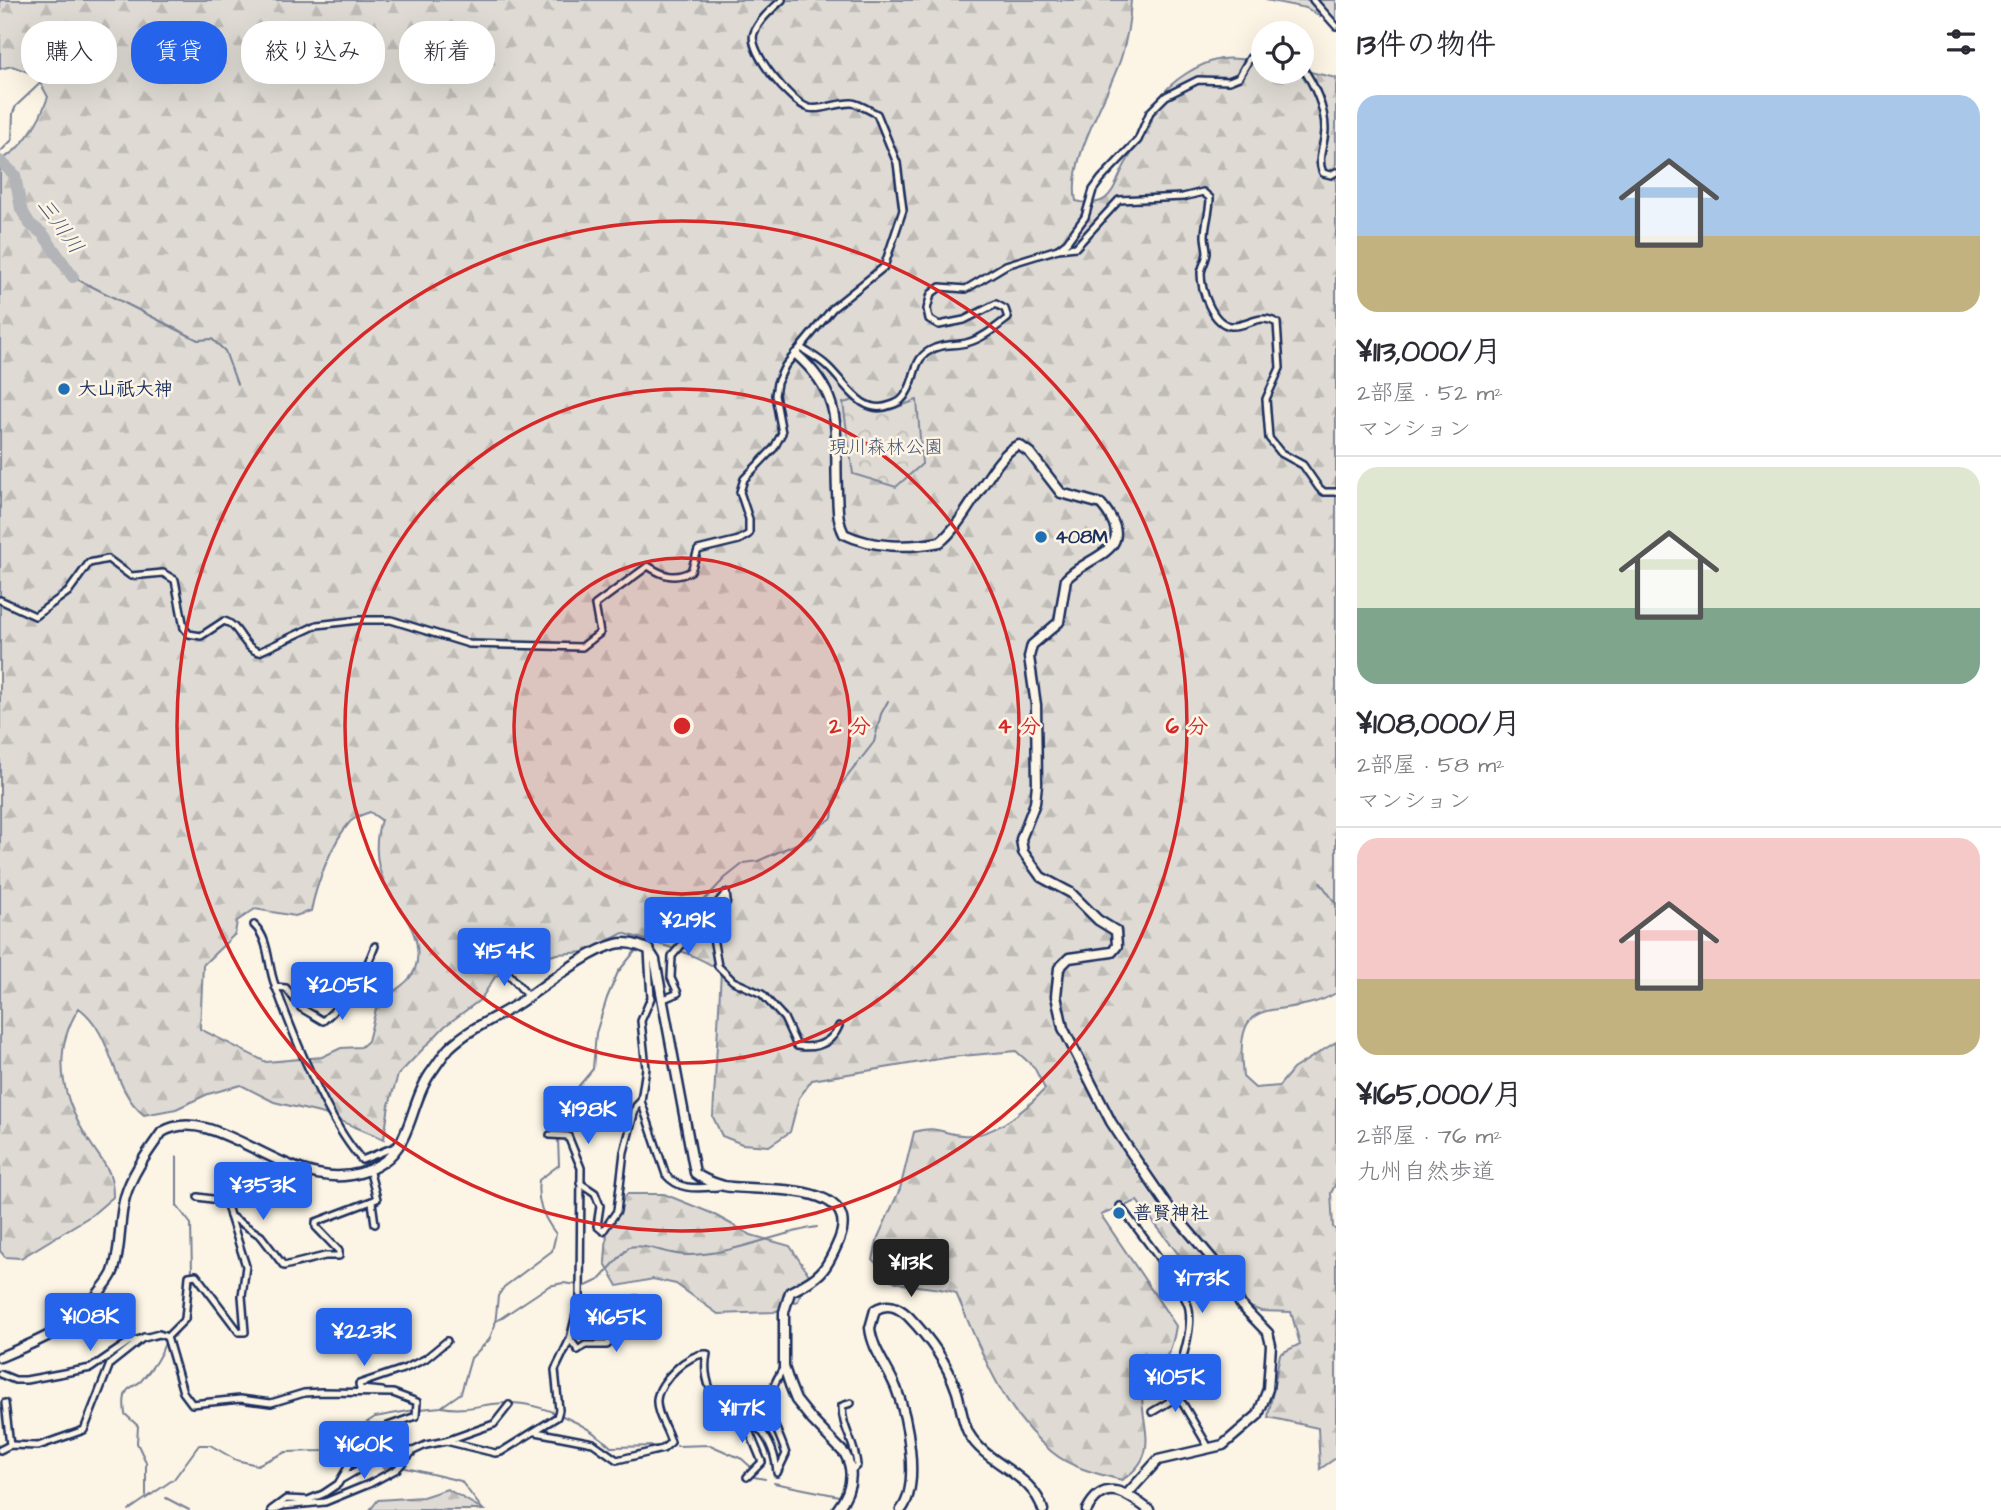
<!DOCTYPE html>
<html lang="ja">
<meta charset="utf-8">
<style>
:root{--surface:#fff;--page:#f2f2f3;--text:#2b2b33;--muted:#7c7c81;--line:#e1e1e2;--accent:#2563eb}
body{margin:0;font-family:"Architects Daughter","Klee One",sans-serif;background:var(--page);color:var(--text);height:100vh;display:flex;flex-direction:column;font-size:26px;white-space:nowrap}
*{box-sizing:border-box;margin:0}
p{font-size:23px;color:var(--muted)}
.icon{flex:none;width:38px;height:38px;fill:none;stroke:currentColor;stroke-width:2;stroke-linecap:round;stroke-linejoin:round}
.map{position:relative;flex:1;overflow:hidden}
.drawer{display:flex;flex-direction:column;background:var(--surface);width:665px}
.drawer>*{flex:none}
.guide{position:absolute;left:21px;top:21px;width:665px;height:63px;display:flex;gap:14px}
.fabs{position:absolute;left:1251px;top:21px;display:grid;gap:14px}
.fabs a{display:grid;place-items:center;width:63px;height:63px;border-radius:50%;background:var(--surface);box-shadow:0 7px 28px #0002;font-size:35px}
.price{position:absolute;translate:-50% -60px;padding:0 16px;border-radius:7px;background:var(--accent);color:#fff;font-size:23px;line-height:46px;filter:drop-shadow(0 2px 4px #0008)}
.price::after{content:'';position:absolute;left:50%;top:42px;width:21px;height:16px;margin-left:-10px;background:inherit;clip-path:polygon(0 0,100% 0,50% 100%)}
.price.on{background:#222;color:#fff}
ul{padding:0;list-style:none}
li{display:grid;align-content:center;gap:14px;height:371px;padding:0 21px}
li+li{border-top:2px solid var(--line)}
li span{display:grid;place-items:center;height:217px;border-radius:21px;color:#555}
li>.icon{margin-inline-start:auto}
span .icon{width:126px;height:126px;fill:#fffc;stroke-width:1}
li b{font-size:30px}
h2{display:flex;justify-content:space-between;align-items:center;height:84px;padding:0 21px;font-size:30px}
.chip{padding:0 24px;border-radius:28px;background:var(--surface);box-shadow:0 7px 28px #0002;font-size:24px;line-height:63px}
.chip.on{background:var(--accent);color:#fff}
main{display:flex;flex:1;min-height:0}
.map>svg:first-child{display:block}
.forest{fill:url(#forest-firs);stroke:#7d8599;stroke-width:2;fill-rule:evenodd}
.park{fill:url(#park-crowns);stroke:#7d8599;stroke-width:2}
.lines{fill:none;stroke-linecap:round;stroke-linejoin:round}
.stream{stroke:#767f94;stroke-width:2}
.river{stroke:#b2b4b8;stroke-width:12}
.street-casing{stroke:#1b2f5e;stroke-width:10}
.secondary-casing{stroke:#1b2f5e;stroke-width:13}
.street{stroke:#fcf5e5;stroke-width:5}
.secondary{stroke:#fcf5e5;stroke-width:8}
.ring{fill:none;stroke:#d62828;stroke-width:3.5}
.poi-dot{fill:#1f6fb2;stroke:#fcf5e5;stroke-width:2.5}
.labels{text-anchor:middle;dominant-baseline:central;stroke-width:5;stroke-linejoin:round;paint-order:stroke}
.poi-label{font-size:19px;font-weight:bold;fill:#1b2f5e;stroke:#fcf5e5;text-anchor:start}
.park-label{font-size:19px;fill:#425176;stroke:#fcf5e5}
.water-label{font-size:21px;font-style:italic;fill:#485779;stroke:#fcf5e5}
.centre{fill:#d62828;stroke:#fcf5e5;stroke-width:3.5}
.ring-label{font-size:21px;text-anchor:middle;font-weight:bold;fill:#d62828;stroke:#fcf5e5;stroke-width:5;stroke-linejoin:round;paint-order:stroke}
</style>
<main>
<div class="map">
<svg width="1336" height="1510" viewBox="0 0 1336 1510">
<defs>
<pattern id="forest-firs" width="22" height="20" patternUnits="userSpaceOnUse" patternTransform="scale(1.75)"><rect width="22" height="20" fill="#dfdbd4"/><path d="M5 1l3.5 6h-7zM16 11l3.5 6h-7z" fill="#bfbcb8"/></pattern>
<pattern id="park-crowns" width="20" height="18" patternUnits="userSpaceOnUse" patternTransform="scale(1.75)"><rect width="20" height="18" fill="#dfdbd4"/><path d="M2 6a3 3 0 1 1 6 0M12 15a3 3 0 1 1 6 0" fill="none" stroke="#bfbcb8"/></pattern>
</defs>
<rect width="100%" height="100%" fill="#fcf5e5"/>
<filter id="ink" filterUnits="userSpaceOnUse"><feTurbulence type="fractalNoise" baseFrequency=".0143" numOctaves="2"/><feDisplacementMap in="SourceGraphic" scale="14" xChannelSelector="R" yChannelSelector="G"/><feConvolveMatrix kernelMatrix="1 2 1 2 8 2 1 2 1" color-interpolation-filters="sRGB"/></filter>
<g filter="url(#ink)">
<g class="forest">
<path d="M0,0H1131C1130,20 1127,39 1121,58C1108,98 1067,159 1076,201C1114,210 1112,186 1127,161C1133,150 1142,141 1148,130C1153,121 1153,109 1159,99C1170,81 1199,63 1221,59C1234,57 1250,60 1263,62L1264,72L1302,70L1336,78V993C1282,1025 1232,982 1243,1077L1255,1088L1279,1086L1293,1069L1336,1042V1183L1331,1193L1333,1227L1336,1230V1458L1320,1469L1318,1428L1268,1417L1280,1354L1300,1344L1291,1312L1261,1311L1207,1291L1137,1201L1101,1215L1176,1326C1172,1351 1168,1361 1146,1373C1131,1418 1169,1449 1122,1480C1098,1474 1071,1468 1052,1452C1003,1412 980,1349 956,1293C936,1285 905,1289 888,1278C883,1274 878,1265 873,1260L878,1237L900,1189L914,1132C936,1125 941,1133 962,1135C993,1139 1026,1109 1045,1089L1034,1067L1016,1051L951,1057L812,1080L799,1098L790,1132L769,1146L742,1144L722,1136L713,1117L721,971C691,951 658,944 623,933L586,952L557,954L508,969L495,977L481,999L445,1026L398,1075L389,1105L384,1139L324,1114L274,1102L241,1085L208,1094L176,1109L144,1115C110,1088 115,1035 79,1008C49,1055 63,1102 91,1144C105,1166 113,1170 113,1197L92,1215L21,1258L5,1257L0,1251V160C23,150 40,120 48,97L36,75L12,66L0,69ZM370,812L381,820C375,838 375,861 383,879C395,907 427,934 415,969C409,984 391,993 378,1001L368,1041L361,1047L341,1048L322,1057L266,1062L200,1029L203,965L235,934L237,921L255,909L295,916L311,911C316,885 332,842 350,822C354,817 364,814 370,812Z"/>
<path d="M1266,0H1336V25L1306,8Z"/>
<path d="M627,1194H664L711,1213L751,1235L790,1246L809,1275L798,1301L774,1312L718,1314L676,1284L653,1279L618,1286L605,1263L608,1218Z"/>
<path d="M447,1489L484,1510H370L378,1500L423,1497Z"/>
</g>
<path class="park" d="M854,400C880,421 889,409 917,400L922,464L896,487L853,474L843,403Z"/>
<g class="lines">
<g class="stream">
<path d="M0,152L12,140L13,113L16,106L49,75L76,64"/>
<path d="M73,277L198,340L212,339L225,351L237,384"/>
<path d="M1320,882L1336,904"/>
<path d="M646,943L670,936L725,878L744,863L758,861L812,837L818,827L832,818L834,801L840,786L874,742L881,714L888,701"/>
<path d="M558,1133V1111L593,1069L596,1033L607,998L618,972L637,949"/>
<path d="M177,1157V1206L191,1224L192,1273"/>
<path d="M495,1322L549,1286L563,1283L586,1286L599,1280L629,1247C647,1243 669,1256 689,1255C734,1254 774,1234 817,1227"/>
<path d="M174,1337L189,1316L193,1279"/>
<path d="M442,1407C466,1412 483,1403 507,1403C540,1402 588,1424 611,1447L661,1446"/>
<path d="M420,1409L441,1407L461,1393L471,1358L489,1340L495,1325L498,1296L504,1287L552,1251L556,1234C543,1217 536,1201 539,1180L559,1165L558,1139"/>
<path d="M354,1430L374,1448L377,1456"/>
<path d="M677,1446L710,1445L742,1459L752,1468"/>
<path d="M379,1462L383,1468L397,1465"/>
<path d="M402,1467L461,1481L483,1510"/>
<path d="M754,1477L765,1479"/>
<path d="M774,1483L839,1496"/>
<path d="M146,1496V1462L137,1443L138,1426L125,1414C124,1407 123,1397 127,1391C130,1387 137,1385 141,1381C151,1370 160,1358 165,1343"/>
<path d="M166,1498L189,1510"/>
<path d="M129,1510L174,1479L199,1445H210L236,1460L257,1465L286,1452L322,1451L375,1417L414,1410"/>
</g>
<path class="river" d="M0,161L15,175L21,209L30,224L43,234L73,277"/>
<g class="street-casing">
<g id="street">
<path d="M1313,0L1336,26"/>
<path d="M1302,67C1314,84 1325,108 1325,129C1325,145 1316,158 1323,173L1331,175L1336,172"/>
<path d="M1058,249L1076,247L1119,200L1183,197L1203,192L1210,198C1210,211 1205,224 1205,236C1205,241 1207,247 1207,252C1207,259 1202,266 1201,273C1201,290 1212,324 1231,326C1249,327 1259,312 1277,323L1280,368L1266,399L1269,438L1281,453L1303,465L1319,488L1324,492H1336"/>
<path d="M801,348C810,354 820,359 827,366C846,383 861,417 891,405C899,402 903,400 907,392C916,378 913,360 929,351C942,343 953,346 966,343C982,339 995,328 1008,318L1005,309L996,304L964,320L939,325L929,319L927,309L931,294L940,287L966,289L1006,265L1058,249L1067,242L1085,217L1093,190L1101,179L1138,140L1150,112L1166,96L1198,80L1229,81L1239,77L1250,58L1264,53"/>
<path d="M0,600L35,616L68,592L89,563L108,559L131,576L163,573L175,580L184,628L189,634L201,636L224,621C240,625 242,648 259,652L317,625L359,620H391L469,644L582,647L600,633L595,605L648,566C663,576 675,580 691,571L698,550L739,540L749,534V519L740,492L744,479L774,448L782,433L775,395L777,383L785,366L833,308L884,267L903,210L897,163L877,114C870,111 860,104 852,103C839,102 822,111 809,108C791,103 747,51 754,33C759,20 772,9 782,0"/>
<path d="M726,893L727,901L712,932L718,966L733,981L762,994L784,1018L797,1046C816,1049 831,1044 839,1026"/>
<path d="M254,925C270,940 267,964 275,985C293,1034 328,1123 362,1160L397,1146"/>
<path d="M501,965L527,995"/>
<path d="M275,987L286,988L301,1008L323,1021C346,1001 365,974 375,946"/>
<path d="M664,999L678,993L671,978L672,956L726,893"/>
<path d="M641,1101L666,1175C680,1191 697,1188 717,1187"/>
<path d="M580,1183L595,1193L600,1206L597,1226L603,1231L617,1211L624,1152L636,1106L641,1101L646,1068L641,1021L651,998L648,951"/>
<path d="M198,1197L226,1201L230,1216"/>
<path d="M372,1202L375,1224"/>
<path d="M1120,1206C1134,1225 1186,1290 1189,1309C1193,1335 1178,1370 1172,1394L1183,1404L1209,1448"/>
<path d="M570,1339L578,1350L585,1345H607L631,1321V1308L636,1299"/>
<path d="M0,1374L15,1380H26L91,1368L129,1342L159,1334L167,1337"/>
<path d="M382,1391L360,1389L359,1384L406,1368L425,1359L447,1341"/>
<path d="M5,1403L10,1445"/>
<path d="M851,1403L842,1406C842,1429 855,1442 857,1465L851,1471"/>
<path d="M1152,1412L1169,1402L1172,1394"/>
<path d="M745,1421L762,1462L747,1477"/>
<path d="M536,1432L593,1443L617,1460L663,1449L671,1442C667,1428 656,1414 657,1400C658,1382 689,1352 707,1354C702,1377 712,1404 733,1416C741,1421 752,1421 758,1428C770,1439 776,1457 777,1473L786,1454C773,1414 757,1410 784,1367"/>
<path d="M446,1441L494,1424L509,1405"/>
<path d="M0,1450L10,1445L38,1446L84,1430L110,1364L144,1337"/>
<path d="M342,1479L392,1450L413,1451"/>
<path d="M271,1510L286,1499L308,1500L323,1494L338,1484L351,1462L370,1447L388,1426L416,1416L417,1402L393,1393L321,1392L304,1393L271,1403L240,1399L192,1404L183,1392L167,1337L185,1319L189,1276L196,1275L239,1332H245L242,1296L246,1266L230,1216L261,1236L284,1266L325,1256H339V1251L316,1227V1222L377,1199L369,1169"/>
<path d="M274,1510L283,1506L325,1502L369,1484L397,1469L413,1451L426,1445L446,1441L495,1453L501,1452L557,1417L559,1410L555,1370L570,1339L580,1298L581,1168L568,1136L550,1135"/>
</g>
</g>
<g class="secondary-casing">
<g id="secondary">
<path d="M796,354C846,398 834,431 837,492C838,507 837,521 844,534C873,548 909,548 940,542C966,523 996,451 1019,445L1030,453L1061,493L1101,504C1141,551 1091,553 1066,579L1059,622L1032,645L1029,657L1036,705L1037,784L1035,803L1021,839L1023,852L1041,877L1071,893L1098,920L1116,931L1117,946L1112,952L1069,958L1059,968L1056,996L1063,1028L1111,1122L1130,1151L1169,1208L1224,1273L1241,1305L1268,1333L1271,1345L1268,1389L1258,1415L1223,1445L1158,1460L1129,1492"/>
<path d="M0,1357C39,1341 71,1329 98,1294C103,1287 110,1280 113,1272C122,1248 118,1222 125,1197C132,1173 148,1152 162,1132C222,1097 304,1216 383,1162C412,1142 411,1101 430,1074C436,1066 442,1056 449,1048C467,1030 495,1018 516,1005C544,987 585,952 616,944C627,941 637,945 648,949L655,960L695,1173C703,1180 713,1183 724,1186C753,1192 864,1179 839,1240C826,1271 821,1277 790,1292L784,1312V1367L790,1385L796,1400L812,1420L845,1454C856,1474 850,1493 837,1510"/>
<path d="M901,1510C921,1485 907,1416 896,1388C888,1368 872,1349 870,1328L875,1310C888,1302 898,1307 908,1316C930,1339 947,1362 957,1392C961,1406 962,1421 969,1434C987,1465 1033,1474 1043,1510"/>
<path d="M1087,1510C1104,1476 1128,1494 1149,1510"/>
</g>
</g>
<use href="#street" class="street"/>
<use href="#secondary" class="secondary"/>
</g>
</g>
<circle cx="682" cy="726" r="168" fill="#d62828" fill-opacity=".12"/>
<g class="ring">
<circle cx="682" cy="726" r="168"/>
<circle cx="682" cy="726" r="337"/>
<circle cx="682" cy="726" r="505"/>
</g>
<g class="poi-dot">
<circle cx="64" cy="389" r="7"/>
<circle cx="1041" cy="537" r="7"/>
<circle cx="1119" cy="1213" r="7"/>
</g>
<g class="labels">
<g class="poi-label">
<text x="78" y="389">大山祇大神</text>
<text x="1055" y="537">408M</text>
<text x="1133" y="1213">普賢神社</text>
</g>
<g class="park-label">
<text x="886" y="447">現川森林公園</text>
</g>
<g class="water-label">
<text transform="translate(60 226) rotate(54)">三川川</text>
</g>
</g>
<circle cx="682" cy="726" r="10" class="centre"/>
<g class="ring-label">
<text x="850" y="733">2 分</text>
<text x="1019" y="733">4 分</text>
<text x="1187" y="733">6 分</text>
</g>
</svg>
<div class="fabs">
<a><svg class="icon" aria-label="locate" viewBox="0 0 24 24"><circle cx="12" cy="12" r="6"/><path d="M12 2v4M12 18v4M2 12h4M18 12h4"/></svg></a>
</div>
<b class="price" style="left:688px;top:957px">¥219K</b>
<b class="price" style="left:504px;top:988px">¥154K</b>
<b class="price" style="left:342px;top:1022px">¥205K</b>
<b class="price" style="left:588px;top:1146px">¥198K</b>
<b class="price" style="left:263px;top:1222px">¥353K</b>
<b class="price on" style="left:911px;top:1299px">¥113K</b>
<b class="price" style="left:1202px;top:1315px">¥173K</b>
<b class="price" style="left:90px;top:1353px">¥108K</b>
<b class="price" style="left:616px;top:1354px">¥165K</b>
<b class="price" style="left:364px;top:1368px">¥223K</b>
<b class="price" style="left:1175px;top:1414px">¥105K</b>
<b class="price" style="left:742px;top:1445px">¥117K</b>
<b class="price" style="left:364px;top:1481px">¥160K</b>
<div class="guide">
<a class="chip">購入</a>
<a class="chip on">賃貸</a>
<a class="chip">絞り込み</a>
<a class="chip">新着</a>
</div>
</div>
<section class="drawer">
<h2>13件の物件<svg class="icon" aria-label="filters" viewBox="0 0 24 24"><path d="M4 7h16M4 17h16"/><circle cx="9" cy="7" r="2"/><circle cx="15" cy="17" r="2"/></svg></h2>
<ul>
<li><span style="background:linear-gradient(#a9c7e8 65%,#c2b280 0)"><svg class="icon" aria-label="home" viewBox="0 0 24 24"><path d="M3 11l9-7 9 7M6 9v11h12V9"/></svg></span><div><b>¥113,000/月</b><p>2部屋 · 52 m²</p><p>マンション</p></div></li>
<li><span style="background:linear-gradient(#dfe7d0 65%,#7fa58c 0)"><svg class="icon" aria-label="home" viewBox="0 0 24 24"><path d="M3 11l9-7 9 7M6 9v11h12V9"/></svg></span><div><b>¥108,000/月</b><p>2部屋 · 58 m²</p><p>マンション</p></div></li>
<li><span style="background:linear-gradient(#f6c9c9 65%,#c2b280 0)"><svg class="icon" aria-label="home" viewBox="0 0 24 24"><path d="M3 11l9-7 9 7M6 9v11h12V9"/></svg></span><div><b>¥165,000/月</b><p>2部屋 · 76 m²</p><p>九州自然歩道</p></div></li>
</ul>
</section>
</main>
